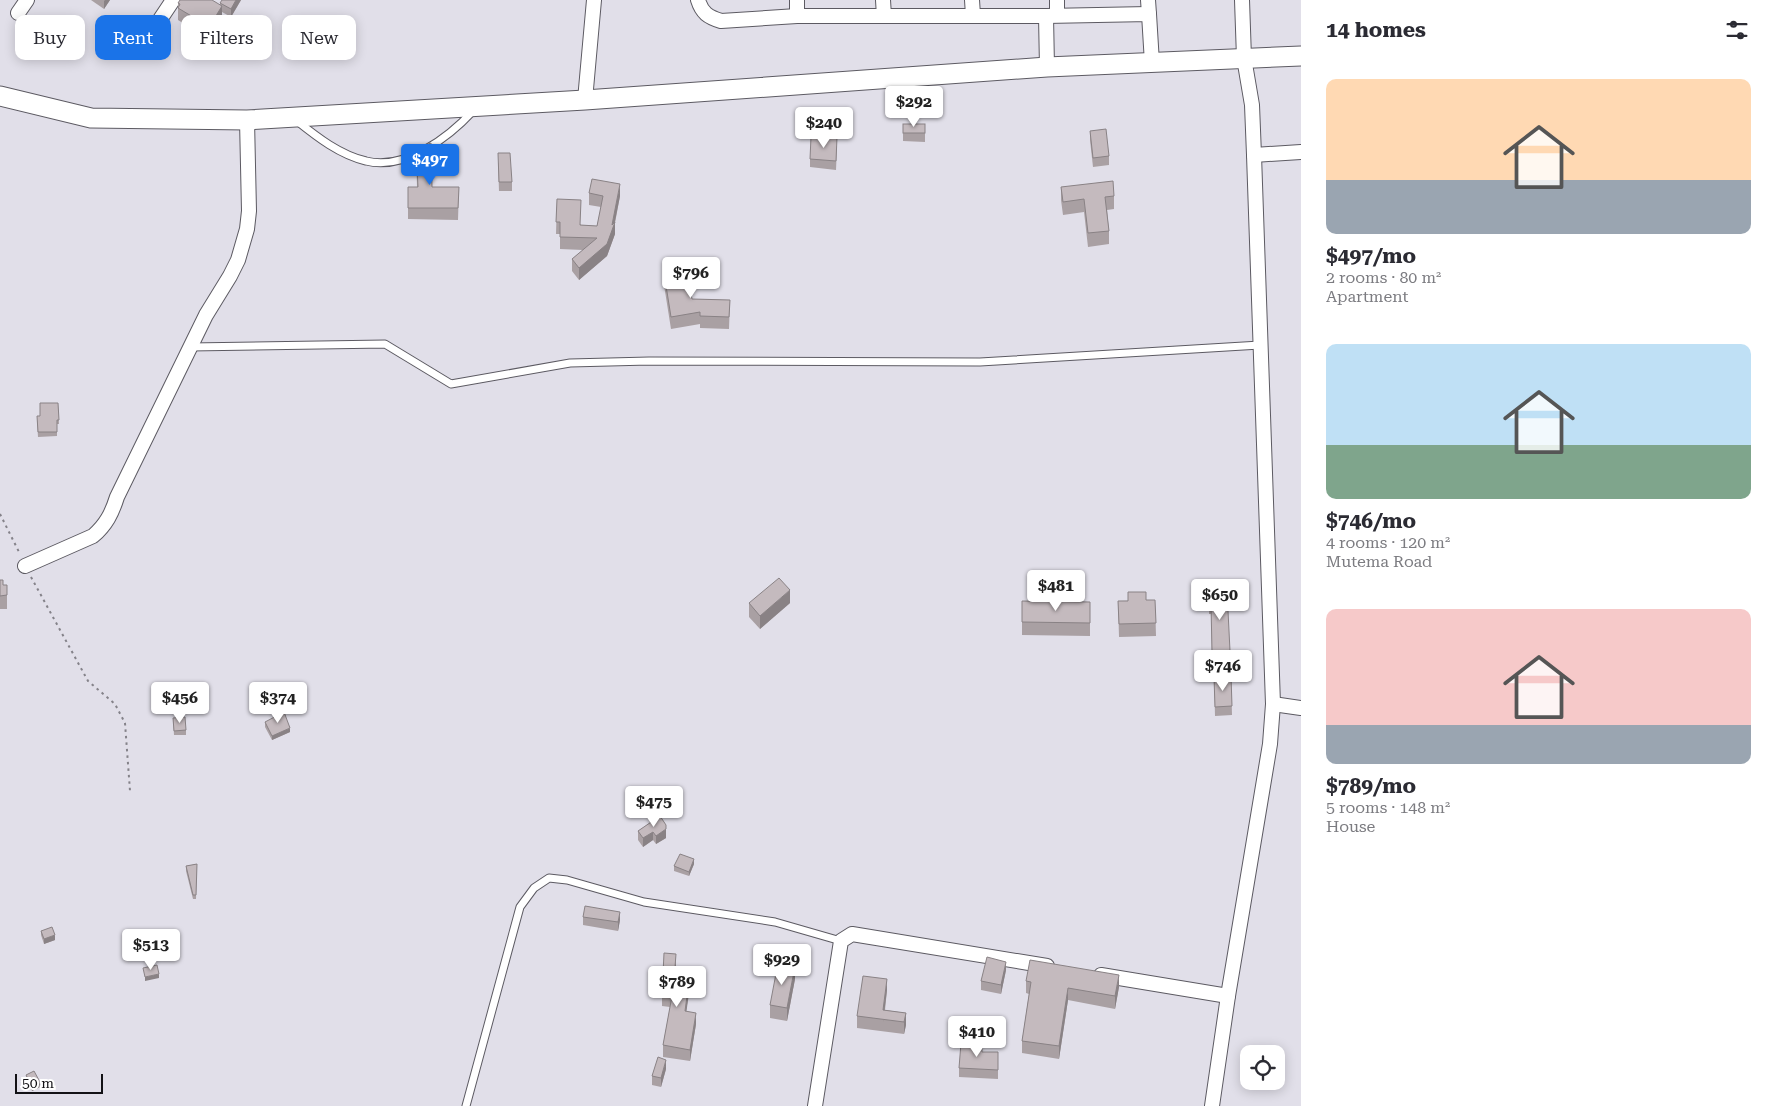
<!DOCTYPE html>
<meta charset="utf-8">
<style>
:root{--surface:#fff;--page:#f7f7f7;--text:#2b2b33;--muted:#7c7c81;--accent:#1a73e8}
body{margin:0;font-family:"Roboto Serif",serif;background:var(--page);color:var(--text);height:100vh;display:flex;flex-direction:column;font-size:19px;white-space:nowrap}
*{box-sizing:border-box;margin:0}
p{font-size:16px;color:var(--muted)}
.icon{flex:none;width:28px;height:28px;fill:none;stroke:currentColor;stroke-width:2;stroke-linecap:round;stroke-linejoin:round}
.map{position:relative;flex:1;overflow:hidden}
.details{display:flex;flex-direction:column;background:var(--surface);width:475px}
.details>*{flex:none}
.banner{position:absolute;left:15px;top:15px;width:475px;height:45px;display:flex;gap:10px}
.buttons{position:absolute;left:1240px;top:1045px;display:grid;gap:10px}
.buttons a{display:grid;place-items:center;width:45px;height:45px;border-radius:10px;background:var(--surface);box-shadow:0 2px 12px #0003;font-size:25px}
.scale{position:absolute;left:15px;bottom:12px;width:88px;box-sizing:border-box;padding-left:5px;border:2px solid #131216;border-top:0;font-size:14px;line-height:18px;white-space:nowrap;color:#131216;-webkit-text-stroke:4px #fff;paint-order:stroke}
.price{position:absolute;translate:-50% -42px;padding:0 11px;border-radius:5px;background:#fff;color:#222;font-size:16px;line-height:32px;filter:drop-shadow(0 1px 2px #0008)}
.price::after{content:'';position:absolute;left:50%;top:30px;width:15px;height:11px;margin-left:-8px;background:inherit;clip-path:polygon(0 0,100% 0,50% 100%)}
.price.active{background:var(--accent);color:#fff}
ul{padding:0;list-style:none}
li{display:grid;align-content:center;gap:10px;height:265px;padding:0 25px}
li span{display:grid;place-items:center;height:155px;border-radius:10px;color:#555}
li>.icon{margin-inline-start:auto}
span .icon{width:90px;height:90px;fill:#fffc;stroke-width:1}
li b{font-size:21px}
h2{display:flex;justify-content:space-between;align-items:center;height:60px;padding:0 25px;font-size:21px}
.chip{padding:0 18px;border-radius:10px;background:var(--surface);box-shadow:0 2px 12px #0003;font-size:18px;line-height:45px}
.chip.active{background:var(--accent);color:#fff}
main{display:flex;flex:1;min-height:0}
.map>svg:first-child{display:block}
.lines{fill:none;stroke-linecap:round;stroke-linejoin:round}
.service-casing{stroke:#5c5a62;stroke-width:9}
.minor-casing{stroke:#5c5a62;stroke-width:16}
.secondary-casing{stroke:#5c5a62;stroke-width:21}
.path{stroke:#848289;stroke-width:2;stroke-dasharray:2.5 4;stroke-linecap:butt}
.service{stroke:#fff;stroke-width:7}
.minor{stroke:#fff;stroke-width:14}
.secondary{stroke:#fff;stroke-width:19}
.wall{fill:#a9a0a3}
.shaded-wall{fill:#898285}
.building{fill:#c4babe;stroke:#898285}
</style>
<main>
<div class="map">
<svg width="1301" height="1106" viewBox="0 0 1301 1106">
<rect width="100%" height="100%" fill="#e1dfe9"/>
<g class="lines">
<g class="service-casing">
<g id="service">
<path d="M297,121C317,137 340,155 366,161C405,171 449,137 473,111"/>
<path d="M190,347L385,344L451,384L570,363L649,361L980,362L1260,345"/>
<path d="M466,1106L520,907L534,888L549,878L567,880L644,902L775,922L841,941"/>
</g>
</g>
<g class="minor-casing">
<g id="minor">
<path d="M698,0C702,13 708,17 721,21L797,16H1046L1149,14L1152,63"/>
<path d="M797,0V16"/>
<path d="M883,0L884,16"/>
<path d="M972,0L973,15"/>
<path d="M1148,0L1149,14"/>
<path d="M18,13L27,0"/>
<path d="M1057,15V0"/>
<path d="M1046,16L1047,67"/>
<path d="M145,42L173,0"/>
<path d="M585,100L594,0"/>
<path d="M1254,155L1301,152"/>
<path d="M25,566L93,536C106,525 112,513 117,497L206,315L230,276L238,260L247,229L249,211L247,120"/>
<path d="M1273,704L1301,708"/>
<path d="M1101,975L1228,996"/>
<path d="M815,1106L841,941L852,934L1047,966"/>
<path d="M1212,1106L1228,996L1270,744L1273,704L1254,155L1252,105L1244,58L1242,0"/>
</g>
</g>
<g class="secondary-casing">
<path id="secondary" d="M0,96L91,118L247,120L585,100L1047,67L1301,56"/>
</g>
<g class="path">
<path d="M0,514L20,554"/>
<path d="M31,577L88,681L115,704L125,723L130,791"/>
</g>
<use href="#service" class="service"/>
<use href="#minor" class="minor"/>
<use href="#secondary" class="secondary"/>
</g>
<g class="wall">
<path d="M91,0H110L104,9Z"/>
<path d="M241,0L231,17L222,12V18L215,29V39L210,47L199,40V33L178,20V3L220,5V3Z"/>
<path d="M903,124H925V142L903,141Z"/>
<path d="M1090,131L1109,156V165L1093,167L1090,140Z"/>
<path d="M837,146L836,170L810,167V159Z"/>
<path d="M416,148L432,187H459L458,220L408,219V187H417Z"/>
<path d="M498,162L512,182V191H499Z"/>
<path d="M1061,187L1114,196V209L1107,210L1109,231V244L1088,247L1084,212L1063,215L1061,200Z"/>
<path d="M589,193L620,196L615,223V234L607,256L579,280L572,271V259L583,250L560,249V234H556L557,199L581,225L597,226L601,207L589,205Z"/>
<path d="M664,273L692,299L730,300L729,329L700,328V324L671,329L664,285Z"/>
<path d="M58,403L59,424H57V436L38,437L37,421L40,416Z"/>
<path d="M0,580L3,585H7V609H0Z"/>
<path d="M1209,592L1230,651V660H1212L1211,614H1209Z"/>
<path d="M1155,600L1156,636L1119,637L1118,601Z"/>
<path d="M1022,601L1090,602V636L1022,635Z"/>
<path d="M749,603H790L760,629L749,617Z"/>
<path d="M1231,676L1232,715L1215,716L1214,677Z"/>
<path d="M173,718L186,730V735H174Z"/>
<path d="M265,722L290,732L272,740L265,727Z"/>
<path d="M660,816L666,838L656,844L653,840L643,847L638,840V831Z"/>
<path d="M197,864L196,899H193L186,871V866Z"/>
<path d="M694,864L689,876L674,871V866Z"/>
<path d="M583,917L620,920L618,931L583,925Z"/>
<path d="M41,931L55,940L44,944L41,935Z"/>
<path d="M676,966L675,980L689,993L686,1011L696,1024L690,1061L663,1057V1045L670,1007L662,1006V995Z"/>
<path d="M1006,970L1001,994L981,990V981Z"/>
<path d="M795,979L787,1021L770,1018V1005Z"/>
<path d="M1026,981L1119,987L1115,1009L1068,1000L1059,1059L1022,1053V1041L1029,994L1026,993Z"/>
<path d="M887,990L885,1010L906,1013V1025L904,1034L857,1028V1016Z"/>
<path d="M982,1052L998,1061V1079L959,1077V1068Z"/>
<path d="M666,1069L661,1087L652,1085V1076Z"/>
<path d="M26,1075L40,1087L32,1091L26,1080Z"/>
</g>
<g class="shaded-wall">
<path d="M105,0H110L104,9V1Z"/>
<path d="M236,0H241L231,17V9Z"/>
<path d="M222,6V18L215,29V39L210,47V35L211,24Z"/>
<path d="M620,184V196L614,226L615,222V234L607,256L579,280V268L612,225Z"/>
<path d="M790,590V603L760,629V616Z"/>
<path d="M290,728V732L272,740V736Z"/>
<path d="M666,829V838L656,844V836Z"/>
<path d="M653,832V840L643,847V838Z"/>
<path d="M694,859V864L689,876V872Z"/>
<path d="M620,912V920L618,931V922Z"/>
<path d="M55,935V940L44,944V939Z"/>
<path d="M676,954V966L674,991V980Z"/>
<path d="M1006,962V970L1001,994V985Z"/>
<path d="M795,966V979L787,1021V1008Z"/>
<path d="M159,974V978L145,981V977Z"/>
<path d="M1119,975V987L1115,1009V996Z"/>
<path d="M887,979V990L883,1022V1010Z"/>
<path d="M689,981V993L685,1022V1011Z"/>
<path d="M1068,988V1000L1059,1059V1046Z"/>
<path d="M696,1013V1024L690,1061V1050Z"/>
<path d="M906,1013V1025L904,1034V1022Z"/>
<path d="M666,1060V1069L661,1087V1078Z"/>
<path d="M40,1082V1087L32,1091V1086Z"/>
</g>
<g class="building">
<path d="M180,0H212L222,6L211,24L215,27L210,35L199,28L203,23L178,8L180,4L178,3Z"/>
<path d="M222,0H236L231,9L220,3Z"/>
<rect x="903" y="124" width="22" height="9"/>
<path d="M1106,129L1109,156L1093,158L1090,131Z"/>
<path d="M811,137H837L836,161L810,159Z"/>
<path d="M431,143L432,187H459L458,208H408V187H418L416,148Z"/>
<path d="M498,153H510L512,182H499Z"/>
<path d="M592,179L620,184L612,225L615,222L607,244L579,268L572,259L597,238L560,237V222H556L557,199L581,200L580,225L597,226L603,196L589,193Z"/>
<path d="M1113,181L1114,196L1105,197L1109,231L1088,233L1084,199L1063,202L1061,187Z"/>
<path d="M687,270L692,299L730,300L729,317L700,316V312L671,317L664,273Z"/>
<path d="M40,403H58L59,420H57V432H38L37,416H40Z"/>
<path d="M779,578L790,590L760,616L749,603Z"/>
<path d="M0,580H3V585H7V595L0,596Z"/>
<path d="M1227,591L1230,651H1212L1211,605H1209V592Z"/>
<path d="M1128,592H1146V600H1155L1156,623L1119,624L1118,601H1128Z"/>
<path d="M1022,601L1090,602V623L1022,622Z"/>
<path d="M1231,676L1232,706L1215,707L1214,677Z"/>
<path d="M284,712L290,728L272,736L265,722Z"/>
<path d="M185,717L186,730L174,731L173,718Z"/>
<path d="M660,816L666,825V829L656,836L653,832L643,838L638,831Z"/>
<path d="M680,854L694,859L689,872L674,866Z"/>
<path d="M197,864L196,895H193L186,866Z"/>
<path d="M585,906L620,912L618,922L583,917Z"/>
<path d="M52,927L55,935L44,939L41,931Z"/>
<path d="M664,953L676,954L674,980L689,981L685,1011L696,1013L690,1050L663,1045L672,996L662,995Z"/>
<path d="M987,957L1006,962L1001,985L981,981Z"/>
<path d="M1030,960L1119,975L1115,996L1068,988L1059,1046L1022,1041L1031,982L1026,981Z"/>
<path d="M778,963L795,966L787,1008L770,1005Z"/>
<path d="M157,965L159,974L145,977L143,968Z"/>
<path d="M863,976L887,979L883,1010L906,1013L904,1022L857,1016Z"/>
<path d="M961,1043L982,1045V1052H998V1070L959,1068Z"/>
<path d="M658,1057L666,1060L661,1078L652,1076Z"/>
<path d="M34,1071L40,1082L32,1086L26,1075Z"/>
</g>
</svg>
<div class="buttons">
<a><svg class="icon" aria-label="locate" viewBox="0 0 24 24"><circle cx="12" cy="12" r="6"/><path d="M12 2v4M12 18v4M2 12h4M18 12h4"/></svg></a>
</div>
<div class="scale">50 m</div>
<b class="price" style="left:914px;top:128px">$292</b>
<b class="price" style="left:824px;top:149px">$240</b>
<b class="price active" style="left:430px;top:186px">$497</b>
<b class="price" style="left:691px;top:299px">$796</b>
<b class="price" style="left:1056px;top:612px">$481</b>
<b class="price" style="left:1220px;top:621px">$650</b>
<b class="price" style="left:1223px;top:692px">$746</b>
<b class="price" style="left:180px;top:724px">$456</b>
<b class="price" style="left:278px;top:724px">$374</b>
<b class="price" style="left:654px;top:828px">$475</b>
<b class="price" style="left:151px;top:971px">$513</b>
<b class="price" style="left:782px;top:986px">$929</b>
<b class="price" style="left:677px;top:1008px">$789</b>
<b class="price" style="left:977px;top:1058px">$410</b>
<div class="banner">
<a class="chip">Buy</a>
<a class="chip active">Rent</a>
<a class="chip">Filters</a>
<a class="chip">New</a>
</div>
</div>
<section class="details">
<h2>14 homes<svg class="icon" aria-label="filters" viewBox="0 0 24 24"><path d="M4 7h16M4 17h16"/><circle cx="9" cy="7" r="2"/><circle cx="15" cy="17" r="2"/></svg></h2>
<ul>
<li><span style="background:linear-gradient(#ffd9b3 65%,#9aa5b1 0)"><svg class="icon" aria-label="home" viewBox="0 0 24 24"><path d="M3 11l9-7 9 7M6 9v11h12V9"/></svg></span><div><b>$497/mo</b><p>2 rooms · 80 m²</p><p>Apartment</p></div></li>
<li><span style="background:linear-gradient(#bfe0f5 65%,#7fa58c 0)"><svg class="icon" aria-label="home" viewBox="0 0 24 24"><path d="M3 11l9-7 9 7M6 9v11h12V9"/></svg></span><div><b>$746/mo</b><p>4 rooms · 120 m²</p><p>Mutema Road</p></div></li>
<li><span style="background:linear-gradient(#f6c9c9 75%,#9aa5b1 0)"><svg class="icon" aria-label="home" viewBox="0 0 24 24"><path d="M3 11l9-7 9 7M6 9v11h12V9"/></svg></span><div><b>$789/mo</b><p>5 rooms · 148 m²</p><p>House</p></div></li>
</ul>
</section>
</main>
